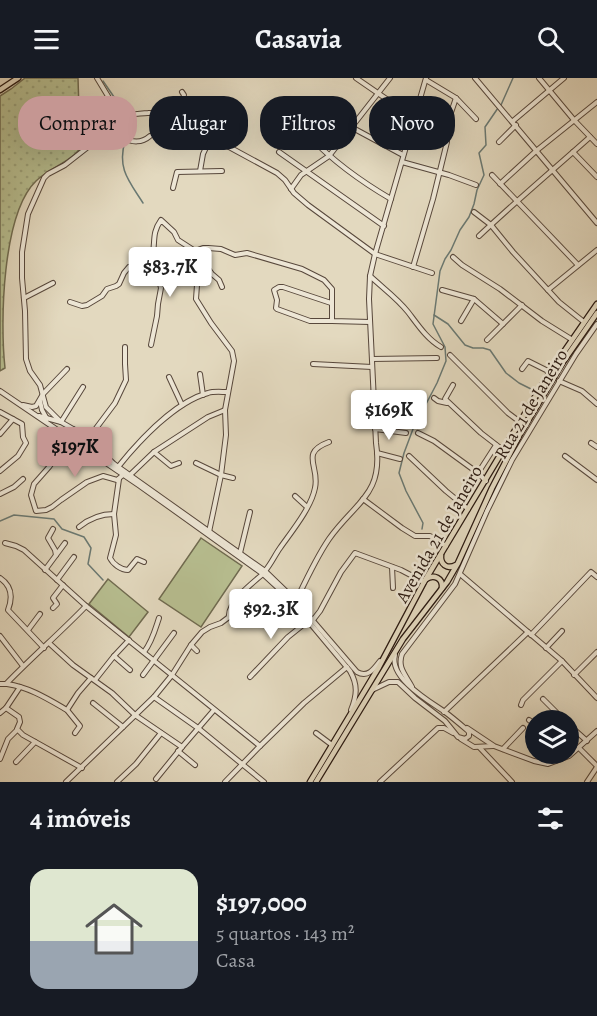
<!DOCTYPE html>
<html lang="pt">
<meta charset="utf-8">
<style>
:root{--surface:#171b24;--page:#242831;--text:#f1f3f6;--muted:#9ea1a6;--accent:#c59692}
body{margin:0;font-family:Alegreya,serif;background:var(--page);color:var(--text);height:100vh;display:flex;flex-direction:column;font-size:22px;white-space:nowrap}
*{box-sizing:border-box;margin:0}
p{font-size:20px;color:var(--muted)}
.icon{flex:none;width:33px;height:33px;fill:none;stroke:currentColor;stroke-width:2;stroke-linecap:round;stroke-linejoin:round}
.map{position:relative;height:704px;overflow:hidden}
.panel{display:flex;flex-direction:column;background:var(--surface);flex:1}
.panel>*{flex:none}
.top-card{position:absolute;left:18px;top:18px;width:561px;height:54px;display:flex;gap:12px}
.controls{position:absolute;left:525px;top:632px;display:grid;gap:12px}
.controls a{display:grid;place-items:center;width:54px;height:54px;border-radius:50%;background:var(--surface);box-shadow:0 6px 24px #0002;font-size:30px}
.price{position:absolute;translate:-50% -51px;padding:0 14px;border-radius:6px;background:#fff;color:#222;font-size:20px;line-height:39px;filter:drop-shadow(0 2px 3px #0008)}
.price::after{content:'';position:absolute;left:50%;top:36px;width:18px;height:14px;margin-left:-9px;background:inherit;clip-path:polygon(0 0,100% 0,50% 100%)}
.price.on{background:var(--accent);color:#111}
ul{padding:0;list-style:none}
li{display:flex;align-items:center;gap:18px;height:150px;padding:0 30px}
li span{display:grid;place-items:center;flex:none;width:168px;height:120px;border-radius:18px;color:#555}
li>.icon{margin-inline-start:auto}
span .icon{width:72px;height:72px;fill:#fffc;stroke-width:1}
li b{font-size:26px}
h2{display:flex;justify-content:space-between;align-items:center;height:72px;padding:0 30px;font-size:26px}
.pill{padding:0 21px;border-radius:24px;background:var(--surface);box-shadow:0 6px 24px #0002;font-size:21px;line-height:54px}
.pill.on{background:var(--accent);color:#111}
header{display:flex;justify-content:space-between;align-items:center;height:78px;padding:0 30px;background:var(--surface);font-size:27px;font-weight:700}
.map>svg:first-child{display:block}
.grass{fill:url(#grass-dots);stroke:#706b50;stroke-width:1.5}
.garden{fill:#b7be90;stroke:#706b50;stroke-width:1.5}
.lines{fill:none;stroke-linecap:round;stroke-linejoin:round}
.stream{stroke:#6a7973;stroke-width:1.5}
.minor-casing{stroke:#58483c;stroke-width:6}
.major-casing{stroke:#291810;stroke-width:7}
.minor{stroke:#ede6d5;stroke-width:4}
.major{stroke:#e3d9bf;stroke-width:4.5}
.labels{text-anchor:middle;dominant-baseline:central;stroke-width:5;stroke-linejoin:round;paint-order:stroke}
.street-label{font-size:18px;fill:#291810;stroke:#ede6d5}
</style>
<header><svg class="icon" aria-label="menu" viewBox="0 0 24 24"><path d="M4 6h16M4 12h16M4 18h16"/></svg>Casavia<svg class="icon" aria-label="search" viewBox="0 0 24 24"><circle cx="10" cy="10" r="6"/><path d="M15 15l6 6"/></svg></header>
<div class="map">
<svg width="597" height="704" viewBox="0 0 597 704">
<defs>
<pattern id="grass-dots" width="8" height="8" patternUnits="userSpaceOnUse" patternTransform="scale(1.5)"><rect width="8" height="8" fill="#b7be90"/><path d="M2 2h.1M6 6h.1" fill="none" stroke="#9da37b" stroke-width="1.8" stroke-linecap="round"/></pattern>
</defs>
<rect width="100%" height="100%" fill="#e3d9bf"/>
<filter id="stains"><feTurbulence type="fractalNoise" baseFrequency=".00333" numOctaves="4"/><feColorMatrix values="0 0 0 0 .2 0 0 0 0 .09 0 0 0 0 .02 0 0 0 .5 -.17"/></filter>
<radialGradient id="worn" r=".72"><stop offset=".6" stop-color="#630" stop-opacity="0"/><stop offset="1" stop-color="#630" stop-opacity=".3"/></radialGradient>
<path class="grass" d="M25,0H78L79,33L77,41L91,44C88,51 86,59 83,66C73,84 50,89 36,103C2,136 0,245 5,290L0,293V18L11,11Z"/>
<g class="garden">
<path d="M201,460L242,488L201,549L159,521Z"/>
<path d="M108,501L148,534L129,559L89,526Z"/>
</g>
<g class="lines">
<g class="stream">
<path d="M103,3L123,32L127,59"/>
<path d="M501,27L513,0"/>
<path d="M125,63C117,91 129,103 143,125"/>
<path d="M434,237L448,246L465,267L473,270H483L490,272L506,295L519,305L531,311"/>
<path d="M0,443L14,437L54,441L62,451L84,459L91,470L88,486L103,502"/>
<path d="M422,451L423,445L406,413L399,395L404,375L413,351L437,305L446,283L445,269L433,246L440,193L445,181L451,172L460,152L469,139L474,126L477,112L484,97L479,75L486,67L485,49L498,30"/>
</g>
<g class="minor-casing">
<g id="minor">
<path d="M97,0L120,38L123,59C132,65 142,65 150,58"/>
<path d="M356,0L414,40"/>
<path d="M475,0L597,145"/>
<path d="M539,0L574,42L597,66"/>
<path d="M426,2L456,20L476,41"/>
<path d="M182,14L184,17L182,24L205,37L222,49L221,53L215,61"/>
<path d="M339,24L342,29L336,39L350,51"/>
<path d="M127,36C135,37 141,35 148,35C160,34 172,39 183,44L277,95L285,102L294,115L308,127L375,176L432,195"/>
<path d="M513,43L564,0"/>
<path d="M320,48L310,57L311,60C334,84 362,104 391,121"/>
<path d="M351,49L403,77"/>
<path d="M499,64L516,47"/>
<path d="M279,74L384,148"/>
<path d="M573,74L597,99"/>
<path d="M402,84L449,97L476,107"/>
<path d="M200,93L203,76L211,59"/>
<path d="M492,97L578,187"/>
<path d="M500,106L536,73L597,24"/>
<path d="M173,110L177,94L222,93"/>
<path d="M291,111L301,97L329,78L390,0"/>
<path d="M474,134L491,147L513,174L559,224L584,244"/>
<path d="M479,158C515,124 553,92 590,59"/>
<path d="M195,173L203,170H208L221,171L235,177L247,175L302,191L324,202L332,211V243L370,244"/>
<path d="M453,179L462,187L500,211L542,243L571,261"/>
<path d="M201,182L196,186L195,190L197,207L196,221L211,245L232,273L234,283L225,332L226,357L221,397L209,454"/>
<path d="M413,189L433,121L447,64V46L456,20"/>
<path d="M370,198C383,210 398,221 408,234C418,247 427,261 441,269"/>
<path d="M442,212L474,221L503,246"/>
<path d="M548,212L597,172"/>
<path d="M24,220L53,205"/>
<path d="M70,224L82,228L87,227L102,218L107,211L116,208L119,206L124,195L129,189L141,186L152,180C156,165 151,156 161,142L174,154L178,162L195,173L212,196L219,202L222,209"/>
<path d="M331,225L283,209H279L274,212L277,222L276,230L277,231L310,243H332"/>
<path d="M461,243L474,221"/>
<path d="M487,262L522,227"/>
<path d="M151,267L157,238L158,226L161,210L157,193V185L152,180"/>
<path d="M450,277L508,335L520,344"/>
<path d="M372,281L437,280"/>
<path d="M313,286L372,289"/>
<path d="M522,291L528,283L550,294"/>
<path d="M200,296L203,317"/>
<path d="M169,299L182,327"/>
<path d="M559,303L582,313L597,326"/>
<path d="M453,307L445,321L481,355L503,372"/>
<path d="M83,309L61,344L46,329L40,307L30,293L26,281L25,233L22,200V174L28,136L44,100L48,96L65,87L88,69L92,62L97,43L115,31"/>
<path d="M0,313L140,408L263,496L289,520L350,593C358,607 357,617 351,632"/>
<path d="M434,320L438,323L447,325"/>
<path d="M40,323L42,332L47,341"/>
<path d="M374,325L415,334"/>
<path d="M23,327L32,329L36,328L43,316L67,291"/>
<path d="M0,334L22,346L23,359L26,365L18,378L0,393"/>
<path d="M39,338L61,344L80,355L88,361L114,386L265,493L296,523L357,594C368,600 374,591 380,583"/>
<path d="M73,351L72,358L69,360L49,389L34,406L31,417L36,433L46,432L52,429L61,422L87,404L103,398L117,402L123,397"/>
<path d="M375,351L406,355"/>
<path d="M418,355L434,363L478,395L486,403"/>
<path d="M0,356L13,341"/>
<path d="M88,361L115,325L126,302L125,286V269"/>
<path d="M591,365L597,369"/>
<path d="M154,374L171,388L179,385"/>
<path d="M377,375L400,381"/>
<path d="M409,378L446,413L468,431"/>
<path d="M565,378L597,402"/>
<path d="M196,385L221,397L233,400"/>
<path d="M118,389C139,363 175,324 208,315C214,313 221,314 227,314"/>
<path d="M478,395L496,367"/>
<path d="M130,397L154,374L208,339L225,332"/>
<path d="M119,401L114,436L116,457L110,480C113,486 121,492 128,492L137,481L144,484"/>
<path d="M0,416L14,409L23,401"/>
<path d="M295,418L307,429"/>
<path d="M363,421L402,450L415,458H430L446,468"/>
<path d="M79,449C90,440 100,436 114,436"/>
<path d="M53,451L48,460L55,472L56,477"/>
<path d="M5,465L16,468L24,472L86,528L260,668"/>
<path d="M240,475L250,434"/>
<path d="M392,489L393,510"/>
<path d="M45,492L65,465"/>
<path d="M265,493C271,486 275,477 280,470C292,453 311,430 315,410C320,388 299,375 329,364"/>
<path d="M460,496L562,583L597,620"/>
<path d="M0,500C12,508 13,519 8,532L44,570"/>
<path d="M57,502L74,479"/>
<path d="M296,523C306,502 316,480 329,461C355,424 384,417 376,365L369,221L370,198L375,176L426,0"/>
<path d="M53,530L57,526L53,520L63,507"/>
<path d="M229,539C227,525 252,505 263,496"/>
<path d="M313,542L320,533L341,494L355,475L401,492L424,504"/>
<path d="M28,552L40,536"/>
<path d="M531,557L591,494L597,499"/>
<path d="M0,558L23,588"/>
<path d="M49,565L73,587L112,615L135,637L182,669"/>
<path d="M191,567L197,573"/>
<path d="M546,570L562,553"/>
<path d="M144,574C152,564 155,552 159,540"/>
<path d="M114,578L130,592"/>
<path d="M143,597L174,555"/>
<path d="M574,597L597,574"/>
<path d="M250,599L288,559L308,543"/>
<path d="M95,602L114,578L129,562"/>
<path d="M0,606H6C32,579 60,555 86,528"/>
<path d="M7,606C29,609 48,621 67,632L78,615L91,600"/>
<path d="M412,609C406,597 397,590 402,576L455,506L487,433L512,382L576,276L597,246"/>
<path d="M372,612L389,604H398L415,620L445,643L458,659L465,661L469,658V654L467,652C460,646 453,640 445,634C429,623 389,600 395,577"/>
<path d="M154,619L198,650L264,704"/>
<path d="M543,621L564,642"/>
<path d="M93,625L123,649"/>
<path d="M521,627L523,622L562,583"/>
<path d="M6,630L19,639L20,644L17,651L23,657L82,690"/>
<path d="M67,632L80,648L75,655"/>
<path d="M444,634L528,554"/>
<path d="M0,635L6,630L20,609"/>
<path d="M529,642L536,647"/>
<path d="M568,646L587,663"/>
<path d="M467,650L494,668L534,683L548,686L569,678L597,653"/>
<path d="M316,655L332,667"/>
<path d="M461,661L474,669L493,668"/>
<path d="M480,670L512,704"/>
<path d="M579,670L597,688"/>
<path d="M503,671L523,650"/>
<path d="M178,673L195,687"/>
<path d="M0,681L8,661L17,652"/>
<path d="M16,684L35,664"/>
<path d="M156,701L182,669L214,632"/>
<path d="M66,704L154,619L172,597L191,567L202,554L210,549L221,545L229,539L234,538L254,545C264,536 275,526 286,517"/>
<path d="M117,704L136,686L161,655"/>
<path d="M225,704L260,668L304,625L347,589"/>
<path d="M380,704L438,650H444L453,655"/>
<path d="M587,704L597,689"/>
</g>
</g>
<g class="major-casing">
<g id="major">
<path d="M0,12L18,0"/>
<path d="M441,477C440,486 447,492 456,487"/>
<path d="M426,501C434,496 443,500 442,510"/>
<path d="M310,704L379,589L424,504L550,294L597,226"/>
<path d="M316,704L403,561L447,504L458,485L492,410L520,356L563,284L597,235"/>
</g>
</g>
<use href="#minor" class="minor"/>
<use href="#major" class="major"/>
</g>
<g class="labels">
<g class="street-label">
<text transform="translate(531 326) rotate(-59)">Rua 21 de Janeiro</text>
<text transform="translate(439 456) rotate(-60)">Avenida 21 de Janeiro</text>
</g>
</g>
<rect width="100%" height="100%" filter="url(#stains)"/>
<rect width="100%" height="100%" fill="url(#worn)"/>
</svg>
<div class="controls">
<a><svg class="icon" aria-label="layers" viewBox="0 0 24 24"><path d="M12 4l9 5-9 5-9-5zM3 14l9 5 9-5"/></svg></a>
</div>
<b class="price" style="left:170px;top:220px">$83.7K</b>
<b class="price" style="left:389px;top:363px">$169K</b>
<b class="price on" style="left:75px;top:400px">$197K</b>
<b class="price" style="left:271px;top:562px">$92.3K</b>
<div class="top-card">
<a class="pill on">Comprar</a>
<a class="pill">Alugar</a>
<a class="pill">Filtros</a>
<a class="pill">Novo</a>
</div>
</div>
<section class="panel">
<h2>4 imóveis<svg class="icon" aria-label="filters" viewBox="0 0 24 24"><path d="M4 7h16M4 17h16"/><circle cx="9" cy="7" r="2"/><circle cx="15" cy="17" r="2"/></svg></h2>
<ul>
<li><span style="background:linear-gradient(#dfe7d0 60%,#9aa5b1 0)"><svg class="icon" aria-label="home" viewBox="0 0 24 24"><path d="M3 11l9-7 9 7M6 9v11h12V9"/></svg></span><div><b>$197,000</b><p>5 quartos · 143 m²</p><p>Casa</p></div></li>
</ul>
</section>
